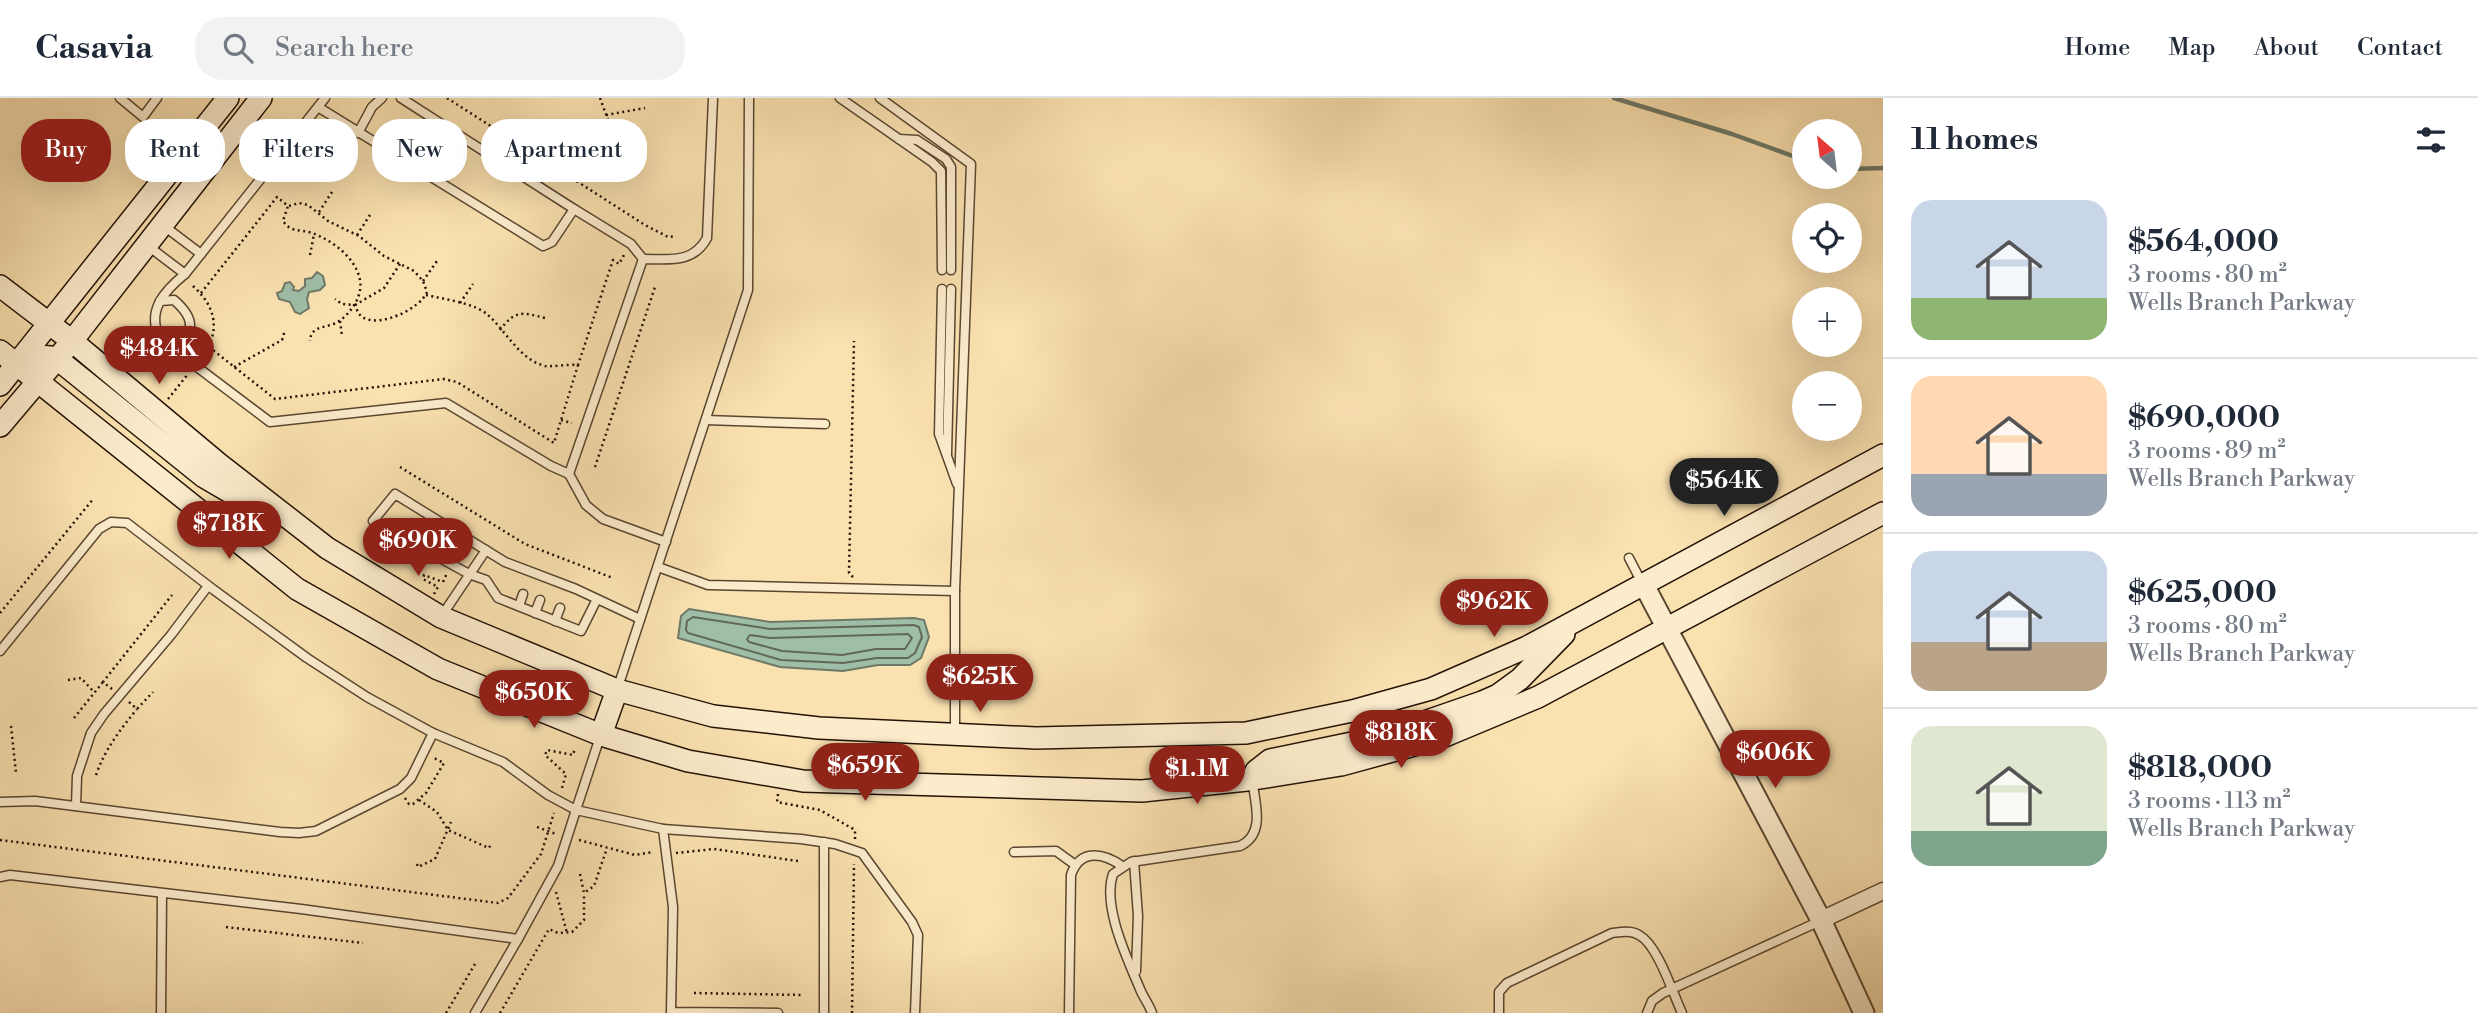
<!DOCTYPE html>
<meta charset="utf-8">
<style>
:root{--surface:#fff;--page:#f2f2f3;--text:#1f2937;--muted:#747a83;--line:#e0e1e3;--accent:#8f2418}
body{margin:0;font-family:"Libre Bodoni",serif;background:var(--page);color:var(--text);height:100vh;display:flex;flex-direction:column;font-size:26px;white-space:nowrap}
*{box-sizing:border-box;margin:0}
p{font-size:23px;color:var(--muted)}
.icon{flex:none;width:38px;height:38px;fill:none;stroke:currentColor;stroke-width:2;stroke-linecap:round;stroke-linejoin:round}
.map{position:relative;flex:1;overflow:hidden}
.panel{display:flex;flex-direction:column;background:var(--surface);width:595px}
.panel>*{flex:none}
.guide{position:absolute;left:21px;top:21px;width:665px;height:63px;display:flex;gap:14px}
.needle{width:46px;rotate:332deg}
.tools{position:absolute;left:1792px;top:21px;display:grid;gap:14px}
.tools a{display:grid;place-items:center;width:70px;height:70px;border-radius:50%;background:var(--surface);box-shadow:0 7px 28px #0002;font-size:35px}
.price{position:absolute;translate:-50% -60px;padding:0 16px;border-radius:24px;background:var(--accent);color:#fff;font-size:23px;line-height:46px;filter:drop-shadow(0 2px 4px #0008)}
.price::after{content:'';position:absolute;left:50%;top:42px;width:21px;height:16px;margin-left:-10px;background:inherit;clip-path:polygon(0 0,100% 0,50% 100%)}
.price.selected{background:#222;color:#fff}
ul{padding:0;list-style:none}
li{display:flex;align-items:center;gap:21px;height:175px;padding:0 28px}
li+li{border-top:2px solid var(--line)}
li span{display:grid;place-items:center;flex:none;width:196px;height:140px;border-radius:21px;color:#555}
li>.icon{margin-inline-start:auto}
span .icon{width:84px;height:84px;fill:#fffc;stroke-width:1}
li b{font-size:30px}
h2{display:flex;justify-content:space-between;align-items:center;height:84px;padding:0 28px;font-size:30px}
.pill{padding:0 24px;border-radius:28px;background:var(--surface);box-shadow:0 7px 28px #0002;font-size:24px;line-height:63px}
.pill.selected{background:var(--accent);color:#fff}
header{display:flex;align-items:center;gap:42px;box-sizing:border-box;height:98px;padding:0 35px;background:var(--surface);border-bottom:2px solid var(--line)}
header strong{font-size:33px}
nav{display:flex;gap:38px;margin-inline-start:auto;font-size:24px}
.search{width:490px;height:63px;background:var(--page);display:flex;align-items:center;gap:18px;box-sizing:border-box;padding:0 24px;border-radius:28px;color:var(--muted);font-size:26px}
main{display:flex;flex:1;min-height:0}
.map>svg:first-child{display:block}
.water{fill:#9fbea8;stroke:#6e7967;stroke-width:2}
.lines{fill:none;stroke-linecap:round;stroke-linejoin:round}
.shore{stroke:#626857;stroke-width:2}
.stream{stroke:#6e7967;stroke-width:4.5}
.service-casing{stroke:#5a4630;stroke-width:11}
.minor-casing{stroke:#5a4630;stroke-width:19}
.tertiary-casing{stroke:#5a4630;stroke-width:23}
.secondary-casing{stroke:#241206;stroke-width:24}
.path{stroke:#241206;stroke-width:2.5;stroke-dasharray:2 3.5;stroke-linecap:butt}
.service{stroke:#fceccc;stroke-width:8}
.minor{stroke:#fceccc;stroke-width:16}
.tertiary{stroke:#fceccc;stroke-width:19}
.secondary{stroke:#fceccc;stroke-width:21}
</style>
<header>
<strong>Casavia</strong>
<div class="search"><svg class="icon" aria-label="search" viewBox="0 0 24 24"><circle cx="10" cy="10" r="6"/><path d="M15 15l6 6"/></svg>Search here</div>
<nav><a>Home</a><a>Map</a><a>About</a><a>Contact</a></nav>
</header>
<main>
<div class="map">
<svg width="1883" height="915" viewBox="0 0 1883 915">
<rect width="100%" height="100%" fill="#fae1b0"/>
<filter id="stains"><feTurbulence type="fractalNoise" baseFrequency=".00286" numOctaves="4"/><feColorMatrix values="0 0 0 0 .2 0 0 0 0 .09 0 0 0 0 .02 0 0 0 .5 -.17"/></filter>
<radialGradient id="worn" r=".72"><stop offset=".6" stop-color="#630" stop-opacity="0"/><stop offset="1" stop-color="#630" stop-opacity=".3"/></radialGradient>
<g class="water">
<path d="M317,174L323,178L325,187L320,192L309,194L307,201L309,210L300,216L295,214L290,204L279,201L277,195L282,193L285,185L290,184L294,189L293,192L299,193L305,188V181L312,180Z"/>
<path d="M689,511L770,524L914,520L924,522L929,539L921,560L910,567H878L843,573L780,569L678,540L681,518Z"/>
</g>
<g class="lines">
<g class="shore">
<path d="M693,519L770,531L914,527L919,529L922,539L915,555L908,560H877L843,565L781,562L688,535L686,532L687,523Z"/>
<path d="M908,536L912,540L905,551H876L842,557L782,553L749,544L747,541L750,537L770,540Z"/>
</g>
<g class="stream">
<path d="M1614,0L1732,36L1804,62"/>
<path d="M1850,71L1883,70"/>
</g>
<g class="service-casing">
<g id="service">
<path d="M120,0L143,19L157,0"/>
<path d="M325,0L185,176C164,193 146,213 160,241L270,324L446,305L551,368L569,376"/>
<path d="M401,0L574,111"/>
<path d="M840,0L932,64L941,73L942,172"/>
<path d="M880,0L971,66L955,493V636"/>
<path d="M318,9L543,148L552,144L574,111L631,146L643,161"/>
<path d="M358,35L372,9L382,0"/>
<path d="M899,41L917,42L946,61L951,69V172"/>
<path d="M164,128L201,156"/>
<path d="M148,148L185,176"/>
<path d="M942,191L939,336L957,386"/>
<path d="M160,203L174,202C196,221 194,233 176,253"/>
<path d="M706,322L825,326"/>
<path d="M947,356L951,191"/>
<path d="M666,444L603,421L586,407L569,376L643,161C669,161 693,166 707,140L713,0"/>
<path d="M1629,460L1642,485"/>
<path d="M658,469L708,487L955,493"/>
<path d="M597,501L581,533L498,500L486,482L469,476L373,423L395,396L505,464L576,491L640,521"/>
<path d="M519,508L523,496"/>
<path d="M535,515L540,502"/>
<path d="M443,516L486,452"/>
<path d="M555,523L560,510"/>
<path d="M0,553L99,431L111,424L127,425L214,492L307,560L367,599L433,635L503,664L548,697L576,712L558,768L518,841L301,811L10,777L0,779"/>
<path d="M617,592L748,192L749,0"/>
<path d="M600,639L576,712L663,731L801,741L835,746L862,755L912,824L918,837L915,915"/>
<path d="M0,704L35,703L280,734L299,735L316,733L400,691L411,680L433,635"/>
<path d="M76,708L77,678L91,635L104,616L171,537L208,488"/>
<path d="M663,731L673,809L671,914L778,915"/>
<path d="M1014,754L1056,753L1074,766"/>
<path d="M1134,763L1138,818L1136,873"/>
<path d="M161,915L162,796"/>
<path d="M475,915L518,841"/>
<path d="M824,915V744"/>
<path d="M1069,915L1071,777C1080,750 1104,755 1122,768"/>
<path d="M1152,915C1149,906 1143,899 1140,891C1127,860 1102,808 1113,776L1131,764L1240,748C1266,736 1255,705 1252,681"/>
<path d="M1499,915V894L1507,885L1612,835C1621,834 1631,832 1639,837C1658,847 1673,896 1682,915"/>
<path d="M1647,915L1652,903L1663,895L1820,823"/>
</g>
</g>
<g class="minor-casing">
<path id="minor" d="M1821,822L1883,793"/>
</g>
<g class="tertiary-casing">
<path id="tertiary" d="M1644,487L1821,822L1864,915"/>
</g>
<g class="secondary-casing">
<g id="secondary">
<path d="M0,188L72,243L219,366L327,450L441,519L617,592L713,618L819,630L1036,640L1246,635L1352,613L1431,591L1527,549L1883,357"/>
<path d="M0,253L297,491L438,571L601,637L688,663L803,683L1142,693L1247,682L1341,667L1440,640L1538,599L1883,415"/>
<path d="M17,267C31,260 41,256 56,260L204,379L259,411"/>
<path d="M0,287L228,0"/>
<path d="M0,328L72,243L261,0"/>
<path d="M601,637L617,592"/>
<path d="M1252,681L1256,673L1270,662L1381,639L1482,604L1498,597L1520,581L1564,536"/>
</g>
</g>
<g class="path">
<path d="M447,0L645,127L668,139L676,138"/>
<path d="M600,0L611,30L620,35L616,42"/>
<path d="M606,17L645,10"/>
<path d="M289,108L299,105L308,107L328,123L359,138L384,158L414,173L423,183L427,194C420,211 381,229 364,220C359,218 357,212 355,207L342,206L335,201"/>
<path d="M319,114L332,94"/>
<path d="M357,137L370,117"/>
<path d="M310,157L314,136"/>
<path d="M423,183L437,163"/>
<path d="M193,188C217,210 220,232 203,260"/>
<path d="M201,195L277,99L288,108L283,123C291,135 300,131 312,135C332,142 356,160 360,182C363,198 351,215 339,223C328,231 311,226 310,243"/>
<path d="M426,197C443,201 475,205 488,217C506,233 520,262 545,268C551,269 569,266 578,267L613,162L619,166L624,157"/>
<path d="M460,205L473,186"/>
<path d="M355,207L384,190L400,166"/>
<path d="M340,223L342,238"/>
<path d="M500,232C515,212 522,214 545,220"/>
<path d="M209,249L275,301L444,281L457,284L554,345L578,267"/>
<path d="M234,269L282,242L285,232"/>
<path d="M168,301L188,276"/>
<path d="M561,322L572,325"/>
<path d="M400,369L525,446L613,480"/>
<path d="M595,369L655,189"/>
<path d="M853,479L849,475L854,243"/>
<path d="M434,496L438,489L423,481L424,477L443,484L447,475"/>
<path d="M0,515L94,400"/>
<path d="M68,582L81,580L94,594"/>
<path d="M112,591L103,584L172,497"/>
<path d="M129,604L137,611L153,594"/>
<path d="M74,620L103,584"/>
<path d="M11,628L16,675"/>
<path d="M96,677C105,651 120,632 137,611"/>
<path d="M562,690L566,676L545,657L547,652L573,657L575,650"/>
<path d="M778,696L777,704L820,712L855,732V742"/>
<path d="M405,700L409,706H413L426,695L444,665L434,660"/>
<path d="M419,702L437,714L448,732L489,750L491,746"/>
<path d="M537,729L556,736"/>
<path d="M0,742L498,805L508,800L541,756L554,715"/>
<path d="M579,742L635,757L653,754"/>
<path d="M676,755L714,751L798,763"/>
<path d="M417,766L418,769L435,761L451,724"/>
<path d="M580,776L584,795L594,788L607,750"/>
<path d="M556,794L567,835"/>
<path d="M226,829L363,845"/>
<path d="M694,895L802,897"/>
<path d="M446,915L475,866"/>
<path d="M500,915L549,831L558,835L572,834L584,822V795"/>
<path d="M852,915L854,766"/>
</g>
<use href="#service" class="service"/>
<use href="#minor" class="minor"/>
<use href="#tertiary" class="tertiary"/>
<use href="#secondary" class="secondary"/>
</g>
<rect width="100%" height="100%" filter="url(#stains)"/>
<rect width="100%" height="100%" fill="url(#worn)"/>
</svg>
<div class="tools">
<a><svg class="needle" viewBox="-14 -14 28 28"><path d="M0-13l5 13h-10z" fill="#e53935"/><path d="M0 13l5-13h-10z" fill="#747a83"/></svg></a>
<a><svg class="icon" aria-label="locate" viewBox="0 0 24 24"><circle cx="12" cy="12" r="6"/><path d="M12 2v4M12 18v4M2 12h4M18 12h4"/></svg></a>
<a>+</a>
<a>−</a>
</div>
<b class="price" style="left:159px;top:288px">$484K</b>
<b class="price selected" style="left:1724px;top:420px">$564K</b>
<b class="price" style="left:229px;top:463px">$718K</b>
<b class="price" style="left:418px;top:480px">$690K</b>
<b class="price" style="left:1494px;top:541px">$962K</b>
<b class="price" style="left:980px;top:616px">$625K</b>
<b class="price" style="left:534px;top:632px">$650K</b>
<b class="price" style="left:1401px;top:672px">$818K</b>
<b class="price" style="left:1775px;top:692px">$606K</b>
<b class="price" style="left:865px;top:705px">$659K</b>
<b class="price" style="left:1197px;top:708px">$1.1M</b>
<div class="guide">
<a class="pill selected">Buy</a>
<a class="pill">Rent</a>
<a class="pill">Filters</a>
<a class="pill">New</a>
<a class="pill">Apartment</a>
</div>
</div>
<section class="panel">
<h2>11 homes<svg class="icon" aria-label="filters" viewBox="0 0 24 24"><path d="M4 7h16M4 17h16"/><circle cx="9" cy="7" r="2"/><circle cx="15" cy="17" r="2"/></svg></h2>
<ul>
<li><span style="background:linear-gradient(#c9d6e8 70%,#8fb573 0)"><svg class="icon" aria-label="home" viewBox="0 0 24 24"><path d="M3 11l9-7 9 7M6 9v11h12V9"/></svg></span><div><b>$564,000</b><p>3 rooms · 80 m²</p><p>Wells Branch Parkway</p></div></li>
<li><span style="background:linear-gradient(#ffd9b3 70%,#9aa5b1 0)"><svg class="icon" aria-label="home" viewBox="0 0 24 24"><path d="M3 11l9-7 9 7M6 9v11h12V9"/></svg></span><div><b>$690,000</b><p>3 rooms · 89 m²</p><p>Wells Branch Parkway</p></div></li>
<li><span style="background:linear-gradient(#c9d6e8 65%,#b9a48a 0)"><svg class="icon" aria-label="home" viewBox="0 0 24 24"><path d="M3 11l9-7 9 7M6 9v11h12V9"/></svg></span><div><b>$625,000</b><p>3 rooms · 80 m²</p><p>Wells Branch Parkway</p></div></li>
<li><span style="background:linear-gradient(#dfe7d0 75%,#7fa58c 0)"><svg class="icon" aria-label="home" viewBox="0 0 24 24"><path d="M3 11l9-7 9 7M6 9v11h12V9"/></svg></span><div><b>$818,000</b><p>3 rooms · 113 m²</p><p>Wells Branch Parkway</p></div></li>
</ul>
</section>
</main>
